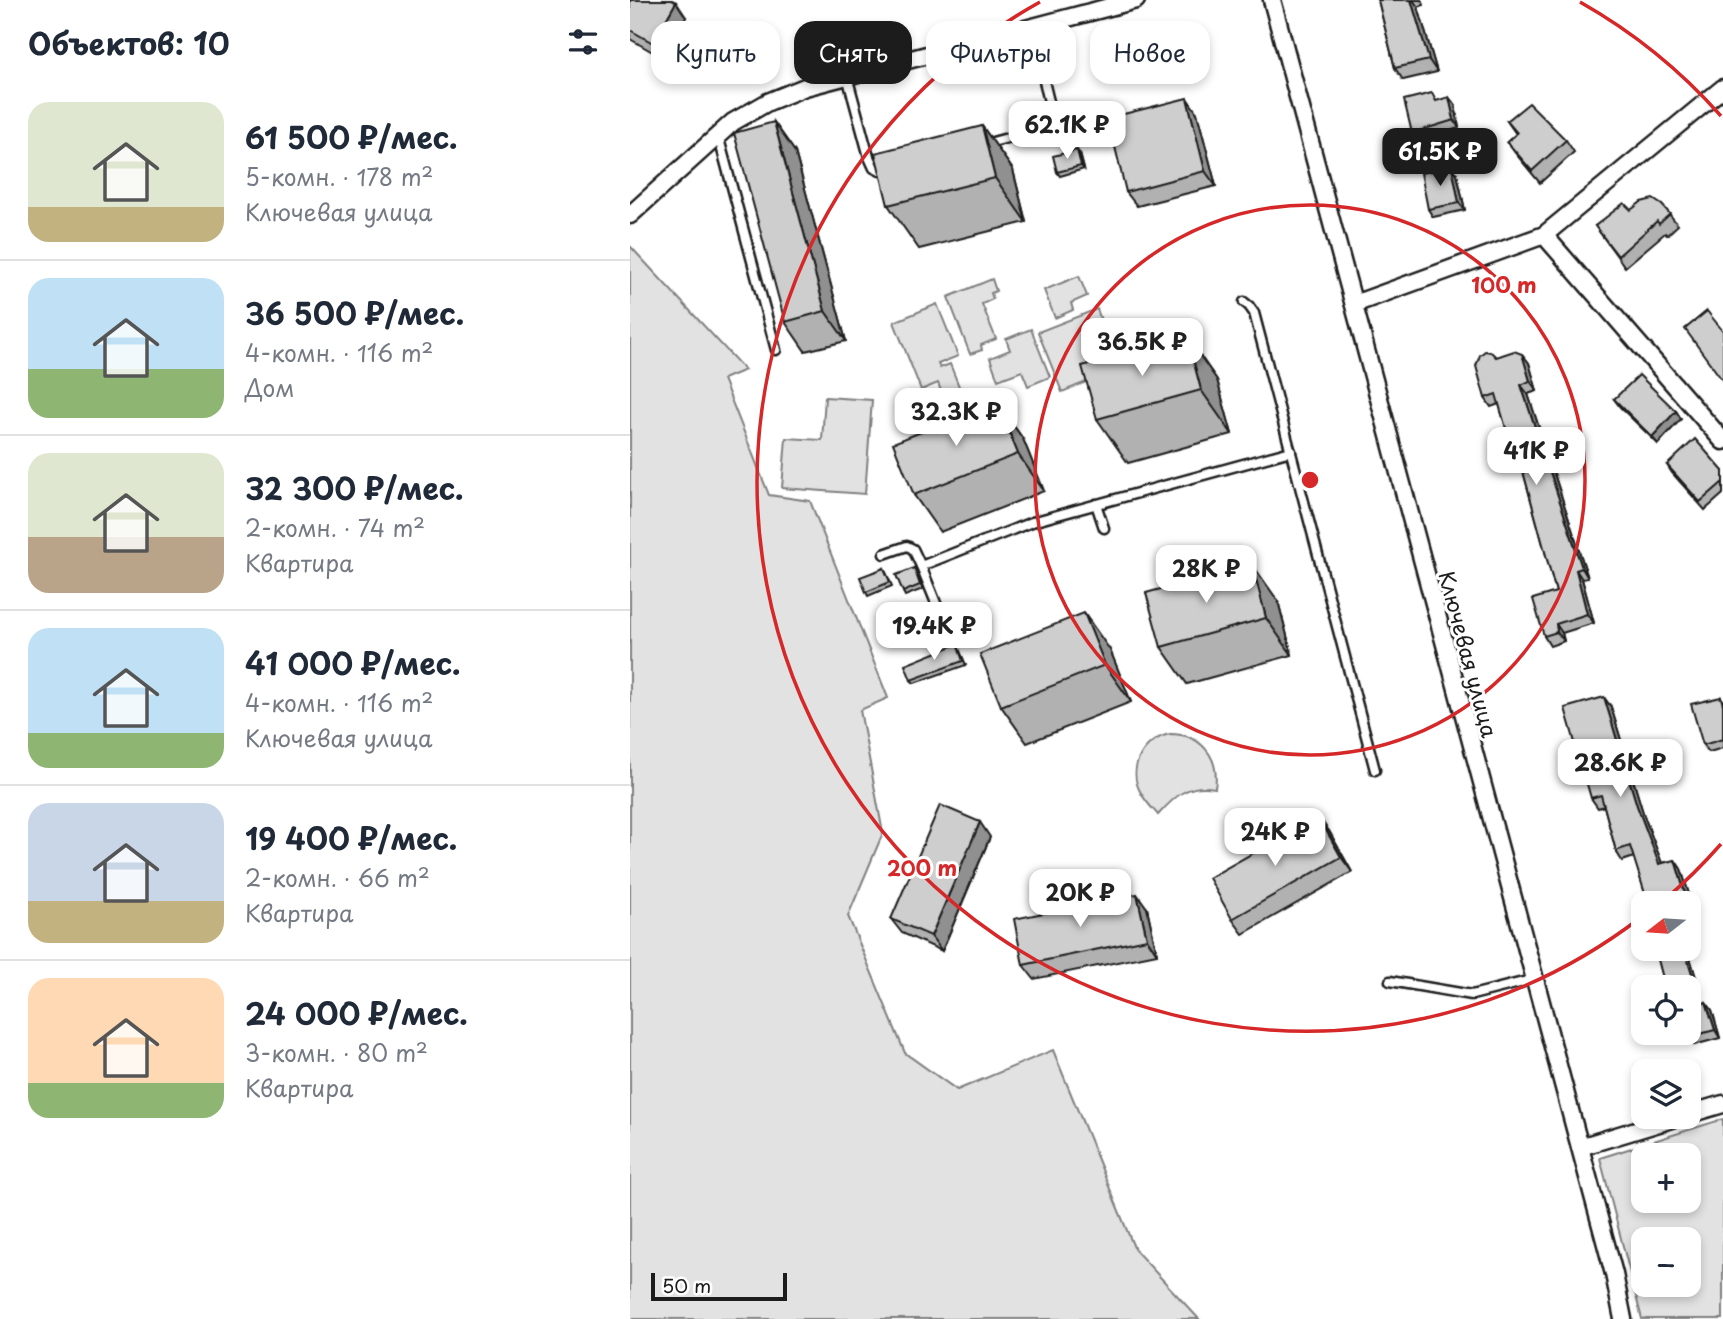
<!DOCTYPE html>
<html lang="ru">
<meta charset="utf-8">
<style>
:root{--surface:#fff;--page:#f6f6f7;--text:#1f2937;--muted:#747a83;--line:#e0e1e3;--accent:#1c1c1c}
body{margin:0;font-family:"Playpen Sans",sans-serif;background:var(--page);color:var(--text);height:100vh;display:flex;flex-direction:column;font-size:26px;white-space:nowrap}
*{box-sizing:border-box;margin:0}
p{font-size:23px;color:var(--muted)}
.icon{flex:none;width:38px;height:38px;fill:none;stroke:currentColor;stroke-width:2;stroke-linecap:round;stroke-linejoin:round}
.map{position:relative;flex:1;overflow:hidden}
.side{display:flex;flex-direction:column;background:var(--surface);width:630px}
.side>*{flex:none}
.top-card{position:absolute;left:21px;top:21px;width:665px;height:63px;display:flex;gap:14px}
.needle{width:46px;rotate:253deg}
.buttons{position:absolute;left:1001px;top:891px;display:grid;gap:14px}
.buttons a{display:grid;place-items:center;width:70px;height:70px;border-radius:14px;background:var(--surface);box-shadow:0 4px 10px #0003;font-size:35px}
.scale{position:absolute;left:21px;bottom:18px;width:136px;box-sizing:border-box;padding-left:7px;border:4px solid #1c1c1c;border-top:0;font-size:19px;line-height:24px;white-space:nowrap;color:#1c1c1c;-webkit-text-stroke:5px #fff;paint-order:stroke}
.price{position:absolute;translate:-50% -60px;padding:0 16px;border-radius:14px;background:#fff;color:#222;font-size:23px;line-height:46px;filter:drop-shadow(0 2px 4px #0008)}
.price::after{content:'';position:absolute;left:50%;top:42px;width:21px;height:16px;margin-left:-10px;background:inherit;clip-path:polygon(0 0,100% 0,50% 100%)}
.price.selected{background:var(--accent);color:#fff}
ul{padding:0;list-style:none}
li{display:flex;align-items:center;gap:21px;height:175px;padding:0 28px}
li+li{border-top:2px solid var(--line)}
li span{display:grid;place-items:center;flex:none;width:196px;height:140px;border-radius:21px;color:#555}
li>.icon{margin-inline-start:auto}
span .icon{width:84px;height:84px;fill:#fffc;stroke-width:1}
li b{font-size:30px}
h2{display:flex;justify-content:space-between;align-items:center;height:84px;padding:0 28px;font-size:30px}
.chip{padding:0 24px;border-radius:21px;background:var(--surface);box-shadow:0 4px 10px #0003;font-size:24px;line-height:63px}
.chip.selected{background:var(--accent);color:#fff}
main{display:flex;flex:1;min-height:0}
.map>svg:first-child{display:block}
.green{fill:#e2e2e2;stroke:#7f7f7f;stroke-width:2;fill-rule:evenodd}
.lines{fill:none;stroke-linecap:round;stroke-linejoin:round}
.service-casing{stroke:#1c1c1c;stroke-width:13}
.minor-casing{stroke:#1c1c1c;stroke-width:21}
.service{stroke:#fff;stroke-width:8}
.minor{stroke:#fff;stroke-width:16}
.wall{fill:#b1b1b1;stroke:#1c1c1c;stroke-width:2}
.shaded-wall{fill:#909090;stroke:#1c1c1c;stroke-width:2}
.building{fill:#cecece;stroke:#1c1c1c;stroke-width:2}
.ring{fill:none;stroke:#d62828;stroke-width:3.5}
.labels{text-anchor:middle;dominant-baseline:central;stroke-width:6;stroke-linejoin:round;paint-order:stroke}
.street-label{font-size:21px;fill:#1c1c1c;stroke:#fff}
.centre{fill:#d62828;stroke:#fff;stroke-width:3.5}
.ring-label{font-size:21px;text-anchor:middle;font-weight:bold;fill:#d62828;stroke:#fff;stroke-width:6;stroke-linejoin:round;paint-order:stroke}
</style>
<main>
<section class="side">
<h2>Объектов: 10<svg class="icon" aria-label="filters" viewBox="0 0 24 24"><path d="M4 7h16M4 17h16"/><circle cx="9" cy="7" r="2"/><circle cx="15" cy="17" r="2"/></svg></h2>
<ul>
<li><span style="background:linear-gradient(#dfe7d0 75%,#c2b280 0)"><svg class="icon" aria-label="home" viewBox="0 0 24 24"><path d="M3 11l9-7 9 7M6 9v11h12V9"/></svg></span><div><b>61 500 ₽/мес.</b><p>5-комн. · 178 m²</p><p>Ключевая улица</p></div></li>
<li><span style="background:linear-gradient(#bfe0f5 65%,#8fb573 0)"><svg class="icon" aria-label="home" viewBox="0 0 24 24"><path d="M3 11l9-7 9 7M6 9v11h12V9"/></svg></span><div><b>36 500 ₽/мес.</b><p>4-комн. · 116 m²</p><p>Дом</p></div></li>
<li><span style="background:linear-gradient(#dfe7d0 60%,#b9a48a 0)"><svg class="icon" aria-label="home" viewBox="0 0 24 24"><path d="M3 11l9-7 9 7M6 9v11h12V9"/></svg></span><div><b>32 300 ₽/мес.</b><p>2-комн. · 74 m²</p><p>Квартира</p></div></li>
<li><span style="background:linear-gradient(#bfe0f5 75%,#8fb573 0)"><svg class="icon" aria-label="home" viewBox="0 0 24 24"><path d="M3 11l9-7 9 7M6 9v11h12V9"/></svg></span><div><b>41 000 ₽/мес.</b><p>4-комн. · 116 m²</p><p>Ключевая улица</p></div></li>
<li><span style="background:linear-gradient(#c9d6e8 70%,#c2b280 0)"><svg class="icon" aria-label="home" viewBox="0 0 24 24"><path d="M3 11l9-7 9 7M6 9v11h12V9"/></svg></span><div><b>19 400 ₽/мес.</b><p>2-комн. · 66 m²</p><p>Квартира</p></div></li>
<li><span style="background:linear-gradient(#ffd9b3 75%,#8fb573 0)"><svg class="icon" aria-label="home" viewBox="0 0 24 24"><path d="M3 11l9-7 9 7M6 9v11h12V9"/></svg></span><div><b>24 000 ₽/мес.</b><p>3-комн. · 80 m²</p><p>Квартира</p></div></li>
</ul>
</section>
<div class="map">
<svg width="1093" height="1319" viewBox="0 0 1093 1319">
<rect width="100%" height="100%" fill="#fff"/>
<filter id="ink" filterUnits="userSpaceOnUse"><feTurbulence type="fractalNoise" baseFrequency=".0143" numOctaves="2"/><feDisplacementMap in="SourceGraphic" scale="14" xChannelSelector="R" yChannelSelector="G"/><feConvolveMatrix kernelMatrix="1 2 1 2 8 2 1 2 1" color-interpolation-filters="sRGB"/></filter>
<g filter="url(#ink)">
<g class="green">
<path d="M0,246L115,370L93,379L139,495L180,501L258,698L230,710L253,833L218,916L275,1053L327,1090L423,1050L505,1250L569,1319H0Z"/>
<path d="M449,276L457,296L441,303L443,310L425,318L414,290Z"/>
<path d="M362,279L366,291L361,293L363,299L352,304L366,339L351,345L352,350L340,354L318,297Z"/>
<path d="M307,304L328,356L308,364L310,368L320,364L332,394L315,401L308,383L291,390L264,322Z"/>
<path d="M467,309L488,369L432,392L408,332Z"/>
<path d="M401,329L420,377L398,386L392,371L368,380L360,358L380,350L376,339Z"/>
<path d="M195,397L242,400L235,494L152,488L156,438L192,440Z"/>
<path d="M540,734C571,734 590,757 585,788C558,783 545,796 528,815C522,808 515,801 511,793C496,768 514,739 540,734Z"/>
<path d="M1093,1119V1319H1012L970,1158ZM1013,1155H1059V1200H1013ZM1013,1239H1059V1284H1013Z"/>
</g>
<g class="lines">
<g class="service-casing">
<g id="service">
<path d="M217,76L239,157L244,168L250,171L258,170"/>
<path d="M88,135L146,350"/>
<path d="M355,144L411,129L420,125L423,118L401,28"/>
<path d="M614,302L619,306L624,313L745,770"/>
<path d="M466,504L474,528"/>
<path d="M254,554L277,546L283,549L291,566"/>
<path d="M314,623L291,566L402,522L661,451"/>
<path d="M760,981L842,995L905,979"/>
</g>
</g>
<g class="minor-casing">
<g id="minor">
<path d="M642,0L984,1274L993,1319"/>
<path d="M0,215L103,122L138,102L175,87L506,0"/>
<path d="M914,235L1093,441"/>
<path d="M724,304L914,235L1093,88"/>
<path d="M1059,1114L1093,1104"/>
<path d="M950,1147L1052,1116"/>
</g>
</g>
<use href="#service" class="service"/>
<use href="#minor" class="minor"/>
</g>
<g class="wall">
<path d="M0,0L56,17L33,58L0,39Z"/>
<path d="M748,0H792L794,5L788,7L807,72L773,80L765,68Z"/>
<path d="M808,101L825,105L829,128L787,141L782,133Z"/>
<path d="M567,113L586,186L507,206L496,192Z"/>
<path d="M877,121L936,140L944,152L910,183L885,153L877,142L886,134Z"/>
<path d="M144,122L165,152L216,341L175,351L155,322Z"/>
<path d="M352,126L383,170L396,222L289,249L258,205Z"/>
<path d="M450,154L454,169L430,176L427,172Z"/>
<path d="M827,174L835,210L803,217L798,209Z"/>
<path d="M1032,205L1048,225L1037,235L1035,233L995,267L965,226L1001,210Z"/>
<path d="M557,337L587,380L602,434L498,463L467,419Z"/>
<path d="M892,354L899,363L907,391L898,394L958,578L952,579L964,623L932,633L934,641L920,646L914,636L926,592L893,471H892L886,462L869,404L861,407L855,398L866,357Z"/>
<path d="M984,399L1046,411L1051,419L1028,444L990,407Z"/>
<path d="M367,402L393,439L414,491L310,532L284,495Z"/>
<path d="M1037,465L1093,471V494L1075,510L1042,473Z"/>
<path d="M254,568L262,586L238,596L236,592Z"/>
<path d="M284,568L293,589L275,596L273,592Z"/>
<path d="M648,601L662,655L557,684L531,647Z"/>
<path d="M327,644L336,665L284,683L281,680Z"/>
<path d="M480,650L501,702L397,743L371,706Z"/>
<path d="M1091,697L1093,700V748L1079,752L1073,745Z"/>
<path d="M981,707L1014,816L1032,863L1045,860L1051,869L1064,910L1059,911V903H1018L1004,857L992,861L986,851L974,806L968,808L961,798Z"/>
<path d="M699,831L722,872L613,934L602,919Z"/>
<path d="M360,837L312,951L272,933L261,919Z"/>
<path d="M517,908L527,954L404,979L393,965Z"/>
<path d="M1025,948H1057L1068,984L1059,987H1036Z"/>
<path d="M1076,1002L1082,1010L1090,1038L1064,1045L1058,1037Z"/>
</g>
<g class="shaded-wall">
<path d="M781,0H783L788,7L807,72L799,60Z"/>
<path d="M46,2L56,17L33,58L23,43Z"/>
<path d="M819,97L825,105L829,128L824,120Z"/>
<path d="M557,98L567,113L586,186L575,171Z"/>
<path d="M144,122L165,152L216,341L195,311Z"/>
<path d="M352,126L383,170L396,222L365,178Z"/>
<path d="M447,150L450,154L454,169L451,166Z"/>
<path d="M822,167L827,174L835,210L829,203Z"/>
<path d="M557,337L587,380L602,434L571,390Z"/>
<path d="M892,354L899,363L907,391L900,381Z"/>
<path d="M891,385L898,394L958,578L952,568Z"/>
<path d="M367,402L393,439L414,491L388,454Z"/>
<path d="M1046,411L1051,419L1028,444L1022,437Z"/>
<path d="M622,564L648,601L662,655L636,618Z"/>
<path d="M946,570L952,579L964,623L957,614Z"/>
<path d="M454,613L480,650L501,702L475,665Z"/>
<path d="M926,624L932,633L934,641L927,632Z"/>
<path d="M974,697L981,707L1014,816L1036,874L1029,864L1007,806Z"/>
<path d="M688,816L699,831L722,872L711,857Z"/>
<path d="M350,822L360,837L312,951L301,936Z"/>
<path d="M1045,860L1051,869L1064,910L1057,900Z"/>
<path d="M507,894L517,908L527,954L517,939Z"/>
<path d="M1054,948H1057L1068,984L1063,977Z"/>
<path d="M1076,1002L1082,1010L1090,1038L1085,1030Z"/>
</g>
<g class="building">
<path d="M0,0H42L46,2L23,43L0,30Z"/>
<path d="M748,0H781L799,60L765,68Z"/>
<path d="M802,93L806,101L819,97L824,120L782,133L774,100Z"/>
<path d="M557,98L575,171L496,192L478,118Z"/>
<path d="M899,103L936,140L902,171L877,142L887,133L877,121Z"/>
<path d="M144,122L195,311L155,322L104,133Z"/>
<path d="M352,126L365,178L258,205L245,153Z"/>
<path d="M447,150L451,166L427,172L423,156Z"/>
<path d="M822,167L829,203L798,209L791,173Z"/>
<path d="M1023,199L1032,205L1040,214L1029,224L1027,221L988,256L965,226L994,203L1001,210L1011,202Z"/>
<path d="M1077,311L1093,331V381L1055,329Z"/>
<path d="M557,337L571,390L467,419L452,366Z"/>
<path d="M855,351L861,352L866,357L884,351L892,354L900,381L891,385L952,568L946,570L957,614L926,624L927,632L914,636L903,599L926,592L890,460L886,462L866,394L855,398L846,366L850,355Z"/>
<path d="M1009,375L1046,411L1022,437L984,399Z"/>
<path d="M367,402L388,454L284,495L263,443Z"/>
<path d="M1065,439L1093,471V482L1070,502L1037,465Z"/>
<path d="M622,564L636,618L531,647L516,593Z"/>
<path d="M254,568L260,582L236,592L230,577Z"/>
<path d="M284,568L290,585L273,592L266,575Z"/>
<path d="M454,613L475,665L371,706L350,654Z"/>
<path d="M327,644L333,661L281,680L275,665Z"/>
<path d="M974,697L1007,806L1029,864L1045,860L1057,900L1046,903H1018L1000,846L986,851L971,795L961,798L935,708Z"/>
<path d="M1091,697L1093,705V739L1073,745L1061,704Z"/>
<path d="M310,805L350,822L301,936L261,919Z"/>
<path d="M688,816L711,857L602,919L579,878Z"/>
<path d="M507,894L517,939L393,965L384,919Z"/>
<path d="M1025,948H1054L1063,977L1035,986Z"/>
<path d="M1076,1002L1085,1030L1058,1037L1057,1032H1059V1008Z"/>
</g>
</g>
<g class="ring">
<circle cx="680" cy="480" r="275"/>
<path d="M1091 844A549 549 0 0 1 1033 901M1010 918A549 549 0 1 1 410 2M950 2A549 549 0 0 1 1091 116"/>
</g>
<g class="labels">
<g class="street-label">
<text transform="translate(839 654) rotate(75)">Ключевая улица</text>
</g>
</g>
<circle cx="680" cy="480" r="10" class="centre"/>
<g class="ring-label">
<text x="874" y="293">100 m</text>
<text x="292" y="876">200 m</text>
</g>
</svg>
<div class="buttons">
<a><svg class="needle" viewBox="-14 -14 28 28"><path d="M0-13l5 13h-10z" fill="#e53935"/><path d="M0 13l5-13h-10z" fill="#747a83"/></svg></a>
<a><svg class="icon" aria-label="locate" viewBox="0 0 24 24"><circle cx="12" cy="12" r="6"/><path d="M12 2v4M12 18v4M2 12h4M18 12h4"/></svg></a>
<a><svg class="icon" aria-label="layers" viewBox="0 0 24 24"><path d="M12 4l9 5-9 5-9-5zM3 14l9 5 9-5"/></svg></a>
<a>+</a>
<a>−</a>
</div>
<div class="scale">50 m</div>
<b class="price" style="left:437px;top:161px">62.1K ₽</b>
<b class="price selected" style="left:810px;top:188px">61.5K ₽</b>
<b class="price" style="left:512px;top:378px">36.5K ₽</b>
<b class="price" style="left:326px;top:448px">32.3K ₽</b>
<b class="price" style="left:906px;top:487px">41K ₽</b>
<b class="price" style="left:576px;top:605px">28K ₽</b>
<b class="price" style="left:304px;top:662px">19.4K ₽</b>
<b class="price" style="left:990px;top:799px">28.6K ₽</b>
<b class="price" style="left:645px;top:868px">24K ₽</b>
<b class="price" style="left:450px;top:929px">20K ₽</b>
<div class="top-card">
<a class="chip">Купить</a>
<a class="chip selected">Снять</a>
<a class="chip">Фильтры</a>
<a class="chip">Новое</a>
</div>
</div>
</main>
